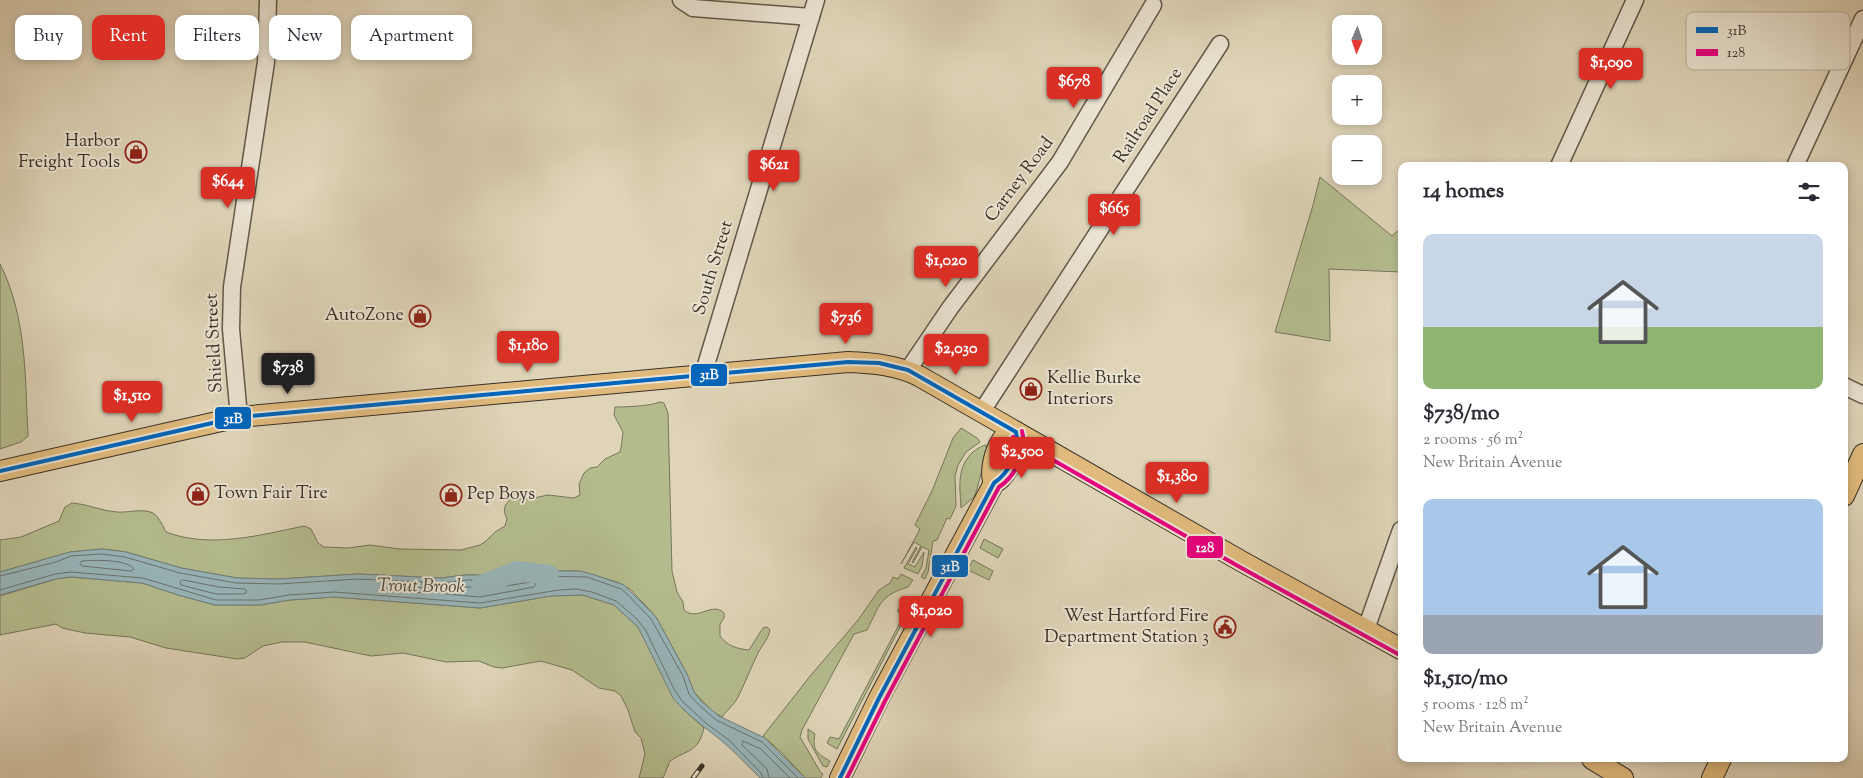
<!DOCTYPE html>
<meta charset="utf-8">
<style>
:root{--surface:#fff;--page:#f2f2f3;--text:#2b2b33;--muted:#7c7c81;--accent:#d93025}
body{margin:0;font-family:"Sorts Mill Goudy",serif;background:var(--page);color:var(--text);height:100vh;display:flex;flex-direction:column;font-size:19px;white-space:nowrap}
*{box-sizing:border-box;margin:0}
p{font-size:16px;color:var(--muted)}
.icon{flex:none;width:28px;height:28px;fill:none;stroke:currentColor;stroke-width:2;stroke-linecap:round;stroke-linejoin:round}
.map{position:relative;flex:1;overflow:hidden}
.panel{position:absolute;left:1398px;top:162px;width:450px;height:600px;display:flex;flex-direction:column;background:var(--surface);border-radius:10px;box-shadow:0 2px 8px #0003}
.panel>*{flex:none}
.banner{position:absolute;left:15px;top:15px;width:475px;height:45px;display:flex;gap:10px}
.needle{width:32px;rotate:182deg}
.tools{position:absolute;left:1332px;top:15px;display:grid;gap:10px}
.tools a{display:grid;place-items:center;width:50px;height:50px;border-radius:10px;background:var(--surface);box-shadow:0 2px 8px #0003;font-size:25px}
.price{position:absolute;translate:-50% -42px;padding:0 11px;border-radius:5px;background:var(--accent);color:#fff;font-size:16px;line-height:32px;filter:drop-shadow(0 1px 2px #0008)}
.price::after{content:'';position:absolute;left:50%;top:30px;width:15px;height:11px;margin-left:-8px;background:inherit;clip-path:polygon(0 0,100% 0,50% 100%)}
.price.current{background:#222;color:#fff}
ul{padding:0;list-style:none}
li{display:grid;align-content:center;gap:10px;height:265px;padding:0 25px}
li span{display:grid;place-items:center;height:155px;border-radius:10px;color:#555}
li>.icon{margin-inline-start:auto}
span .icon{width:90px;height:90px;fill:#fffc;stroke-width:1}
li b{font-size:21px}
h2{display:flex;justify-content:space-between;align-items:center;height:60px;padding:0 25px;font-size:21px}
.tag{padding:0 18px;border-radius:10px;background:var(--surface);box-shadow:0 2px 8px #0003;font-size:18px;line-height:45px}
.tag.current{background:var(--accent);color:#fff}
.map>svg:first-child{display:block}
.green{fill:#b4bc8e;stroke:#76765a}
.water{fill:#98b5b9;stroke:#72807e}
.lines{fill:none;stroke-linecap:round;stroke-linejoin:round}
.shore{stroke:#687270;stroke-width:1}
.river{stroke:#98b5b9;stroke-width:20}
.minor-casing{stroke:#62594a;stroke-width:19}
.major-casing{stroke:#393026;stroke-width:22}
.minor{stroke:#eae3d1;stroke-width:16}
.major{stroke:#e0ba7c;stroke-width:20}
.rail-casing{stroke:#393026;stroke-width:5}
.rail{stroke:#eae3d1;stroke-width:3;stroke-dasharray:9;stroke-linecap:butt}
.bus-1-casing{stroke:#eae3d1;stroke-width:8}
.bus-2-casing{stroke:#eae3d1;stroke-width:8}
.bus-1{stroke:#0065bd;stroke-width:4}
.bus-2{stroke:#e5007d;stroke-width:4}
.labels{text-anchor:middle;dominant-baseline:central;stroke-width:4;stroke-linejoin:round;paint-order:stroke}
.street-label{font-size:18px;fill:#393026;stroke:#eae3d1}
.poi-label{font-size:18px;fill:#393026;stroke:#eae3d1;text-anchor:end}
.water-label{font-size:19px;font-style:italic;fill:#4c4b43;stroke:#eae3d1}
.key{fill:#eae3d1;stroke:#b5ad9e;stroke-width:1}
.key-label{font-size:14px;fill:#393026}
.line-badge{stroke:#eae3d1;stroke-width:2}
.badge-label{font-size:14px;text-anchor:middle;font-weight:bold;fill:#fff}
</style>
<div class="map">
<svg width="1863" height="778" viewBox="0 0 1863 778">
<rect width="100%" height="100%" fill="#dfd4b8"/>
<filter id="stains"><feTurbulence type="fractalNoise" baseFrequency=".004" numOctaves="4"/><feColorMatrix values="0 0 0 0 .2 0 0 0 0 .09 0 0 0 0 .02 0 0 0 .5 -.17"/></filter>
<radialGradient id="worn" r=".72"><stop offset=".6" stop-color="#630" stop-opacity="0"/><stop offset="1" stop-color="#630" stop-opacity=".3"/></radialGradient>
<g class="green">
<path d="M1320,177L1392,236L1401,228V272L1329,269L1330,341L1275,332L1313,205Z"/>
<path d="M0,264C27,317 25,378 28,436L21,442L0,449Z"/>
<path d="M660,402L664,403L668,413L672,571L677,592L683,602L684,610C697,622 712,601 724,613V618L720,624V636C727,646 738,649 749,650L763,628L767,627L770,630C768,639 764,643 759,651C752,665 746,681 739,695C736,703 727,710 722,717L712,711L694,692L687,674L656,617L630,589L617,582L580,571H534L505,575H465L441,578L358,574L279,579L237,578L181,568L126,552L102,549L70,552L0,572V540L21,537L59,521L65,507L72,503C87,504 102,511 117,512C128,513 143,508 153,513C159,517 163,526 166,532C211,549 260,535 304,526L311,529L318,543L324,547L348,548L370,545L400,549L461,550L480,545L486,541L495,532L505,526L507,519C503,511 503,505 511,499H529L548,495L574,498L580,495L579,484L584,473L590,468L597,467L605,459L620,452L621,448L623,432L614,415L615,407C626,407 651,406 660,402Z"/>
<path d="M961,428L977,438L980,442L966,452L958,465L955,476L956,506L950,519L947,518L937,540L933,541L928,572L925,579L921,577L926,568L929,550L922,547L913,563L912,562L921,546L914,542L901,564L920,529L915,525L932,491L953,438Z"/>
<path d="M986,445L987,451L977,489L974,497L961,508C960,487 956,468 973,452C977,449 981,446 986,445Z"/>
<path d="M984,539L1003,549L998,558L980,548Z"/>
<path d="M916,547L917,548L908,564L915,567L924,552L922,566L918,574L904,568Z"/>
<path d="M973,560L993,571L989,580L968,570Z"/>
<path d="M901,574L913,580L908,587C879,596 880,605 867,630L854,634L802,730L800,737L821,773L823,774L821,778H805L782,753L763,736L811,675L858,620L879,590L890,583L893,577L898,579Z"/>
<path d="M71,577L142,583L178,595L215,605H260L290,600L334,597L480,608L551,596L583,595L614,605L638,627L664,676L670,691L684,710L704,728C698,753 688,749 670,761L663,778H639L645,754L641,738L635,732L628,710L621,696L615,691L599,688L572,670L541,661L502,668L494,667L479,661L446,662L403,653L371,656L305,642H282L263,646L245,658L237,659L166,648L130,637L85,633L62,628L56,624L0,635V596L56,579Z"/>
<path d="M912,604L837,749L827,743L830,737L839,739L904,615L898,612V609Z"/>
<path d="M808,729L815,734C812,750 816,753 830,761L827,767L823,766L808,739Z"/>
</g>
<path class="water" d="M102,549L126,552L181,568L237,578L279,579L358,574L441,578L465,575H505L519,572L542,571H580L595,575L624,585L656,617L687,674L694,692L701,701L719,716L765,738L805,778H760C748,766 736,753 723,742C706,728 688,716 673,698L638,627L614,605L583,595L551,596L480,608L334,597L290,600L260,605H215L178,595L142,583L71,577L56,579L0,595V572L70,552Z"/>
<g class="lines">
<g class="shore">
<path d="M82,561C95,560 126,559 134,569L131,571L82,566L80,564Z"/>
<path d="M0,576L56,562L71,556L102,554L125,557L180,573L236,583L279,584L358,579L441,583L466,580H505L535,576L587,577L621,589L626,593L651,619L683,676L689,694L698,704L716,720L762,742L798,778"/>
<path d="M183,580L219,587L245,589L247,592L244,594H216L181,585L180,582Z"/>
<path d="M533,582L536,584L534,587L480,597L446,594L444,592L446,589L466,587L505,586Z"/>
<path d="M396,587L425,588L427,591L425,593L397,591L395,590Z"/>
<path d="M0,590L55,574L71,572L143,578L216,600H259L289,595L334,592L480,603L559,590L576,589L592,592L616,601L636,618L646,631L674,689L682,701L707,724L729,740L761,773L763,778"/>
<path d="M769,778L767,769L742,745L743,741L761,749L790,778"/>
</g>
<path class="river" d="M481,585L517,571L549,575"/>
<g class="minor-casing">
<g id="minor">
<path d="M681,0L693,8L811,17"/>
<path d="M1559,166L1635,0"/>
<path d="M1795,166L1863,19"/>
<path d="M908,370L950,308L1060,162L1153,5"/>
<path d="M703,375L816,0"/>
<path d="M1844,386L1863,395"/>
<path d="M982,411L1220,44"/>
<path d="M239,417L231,329L232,287L266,62L268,0"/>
<path d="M1366,629L1401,530"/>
</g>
</g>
<g class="major-casing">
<g id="major">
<path d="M0,471L239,417L848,362C873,363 896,365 919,376L1241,561L1401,649"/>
<path d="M994,483C989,472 995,450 1002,440C1005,435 1011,434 1016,432"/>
<path d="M1844,496L1863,454"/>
<path d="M1592,759L1623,778"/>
<path d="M840,778L879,698L994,483C1007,477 1022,446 1016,432"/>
<path d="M1712,778L1721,759"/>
</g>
</g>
<use href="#minor" class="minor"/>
<use href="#major" class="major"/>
<g class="rail-casing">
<path id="rail" d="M693,778L702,766"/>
</g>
<use href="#rail" class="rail"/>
<g class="bus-1-casing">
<path id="bus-1" d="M0,471L239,417L848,362L879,363L908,370L1016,432C1020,451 1010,472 994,483L879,698L840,778"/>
</g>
<g class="bus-2-casing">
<g id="bus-2">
<path d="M1013,437L1238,566L1398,654"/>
<path d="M847,778L885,701L999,487C1016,476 1027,451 1022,431"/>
</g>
</g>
<use href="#bus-1" class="bus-1"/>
<use href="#bus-2" class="bus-2"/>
</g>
<defs>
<g id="shop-ring" transform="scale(1.125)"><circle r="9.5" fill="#eae3d1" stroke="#8f2418" stroke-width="1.5"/><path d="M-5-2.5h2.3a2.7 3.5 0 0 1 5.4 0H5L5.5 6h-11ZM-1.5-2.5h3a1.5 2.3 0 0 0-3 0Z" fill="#8f2418"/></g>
<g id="civic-ring" transform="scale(1.125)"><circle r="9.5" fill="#eae3d1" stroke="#8f2418" stroke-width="1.5"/><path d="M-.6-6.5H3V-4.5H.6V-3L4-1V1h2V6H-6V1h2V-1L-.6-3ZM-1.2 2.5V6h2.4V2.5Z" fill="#8f2418"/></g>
</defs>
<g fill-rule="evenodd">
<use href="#shop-ring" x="136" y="152"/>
<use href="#shop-ring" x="420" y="316"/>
<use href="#shop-ring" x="1031" y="389"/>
<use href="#shop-ring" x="198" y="494"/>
<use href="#shop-ring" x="451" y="495"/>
<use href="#civic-ring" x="1225" y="627"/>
</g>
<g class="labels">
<g class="street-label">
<text transform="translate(1149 116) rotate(-57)">Railroad Place</text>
<text transform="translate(1020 180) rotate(-53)">Carney Road</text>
<text transform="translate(714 268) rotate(-73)">South Street</text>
<text transform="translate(215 343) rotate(-93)">Shield Street</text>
</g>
<g class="poi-label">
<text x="120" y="142">Harbor<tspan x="120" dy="21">Freight Tools</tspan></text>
<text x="404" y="316">AutoZone</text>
<text x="1047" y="379" text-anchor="start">Kellie Burke<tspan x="1047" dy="21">Interiors</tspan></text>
<text x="214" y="494" text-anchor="start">Town Fair Tire</text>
<text x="467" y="495" text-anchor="start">Pep Boys</text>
<text x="1209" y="617">West Hartford Fire<tspan x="1209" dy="21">Department Station 3</tspan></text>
</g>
<g class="water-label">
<text transform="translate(421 587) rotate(1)">Trout Brook</text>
</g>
</g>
<rect x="1686" y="12" width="164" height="58" rx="8" class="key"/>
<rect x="1696" y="27" width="22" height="6" fill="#0065bd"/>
<rect x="1696" y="49" width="22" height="7" fill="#e5007d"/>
<g class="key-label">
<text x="1727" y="35">31B</text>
<text x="1727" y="57">128</text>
</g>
<g class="line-badge">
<rect x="690" y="363" width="38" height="24" rx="5" fill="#0065bd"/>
<rect x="214" y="406" width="38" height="24" rx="5" fill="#0065bd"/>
<rect x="1186" y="535" width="38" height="24" rx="5" fill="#e5007d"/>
<rect x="931" y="554" width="38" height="24" rx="5" fill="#0065bd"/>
</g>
<g class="badge-label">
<text x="709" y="379">31B</text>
<text x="233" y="423">31B</text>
<text x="1205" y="552">128</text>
<text x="950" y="571">31B</text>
</g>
<rect width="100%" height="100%" filter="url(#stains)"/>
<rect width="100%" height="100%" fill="url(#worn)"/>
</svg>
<div class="tools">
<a><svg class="needle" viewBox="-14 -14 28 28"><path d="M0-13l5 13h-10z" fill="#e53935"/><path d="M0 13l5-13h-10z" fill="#7c7c81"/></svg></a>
<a>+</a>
<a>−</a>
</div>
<b class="price" style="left:1611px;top:90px">$1,090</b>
<b class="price" style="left:1074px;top:109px">$678</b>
<b class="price" style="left:774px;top:192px">$621</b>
<b class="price" style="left:228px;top:209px">$644</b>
<b class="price" style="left:1114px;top:236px">$665</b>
<b class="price" style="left:946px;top:288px">$1,020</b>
<b class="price" style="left:846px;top:345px">$736</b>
<b class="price" style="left:528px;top:373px">$1,180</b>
<b class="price" style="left:956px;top:376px">$2,030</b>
<b class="price current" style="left:288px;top:395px">$738</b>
<b class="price" style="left:132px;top:423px">$1,510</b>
<b class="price" style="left:1022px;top:479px">$2,500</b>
<b class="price" style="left:1177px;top:504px">$1,380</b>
<b class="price" style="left:931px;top:638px">$1,020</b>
<div class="banner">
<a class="tag">Buy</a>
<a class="tag current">Rent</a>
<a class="tag">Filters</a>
<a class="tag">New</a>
<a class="tag">Apartment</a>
</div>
<section class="panel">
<h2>14 homes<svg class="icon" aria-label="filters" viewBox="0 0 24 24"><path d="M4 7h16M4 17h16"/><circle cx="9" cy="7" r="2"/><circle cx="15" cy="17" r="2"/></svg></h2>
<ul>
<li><span style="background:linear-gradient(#c9d6e8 60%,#8fb573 0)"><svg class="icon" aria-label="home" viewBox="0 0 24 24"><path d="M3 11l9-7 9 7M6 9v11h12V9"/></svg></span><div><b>$738/mo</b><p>2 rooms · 56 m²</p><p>New Britain Avenue</p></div></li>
<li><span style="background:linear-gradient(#a9c7e8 75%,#9aa5b1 0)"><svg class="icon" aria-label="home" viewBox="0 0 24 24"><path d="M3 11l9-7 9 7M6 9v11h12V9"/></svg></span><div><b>$1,510/mo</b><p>5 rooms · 128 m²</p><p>New Britain Avenue</p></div></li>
</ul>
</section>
</div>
